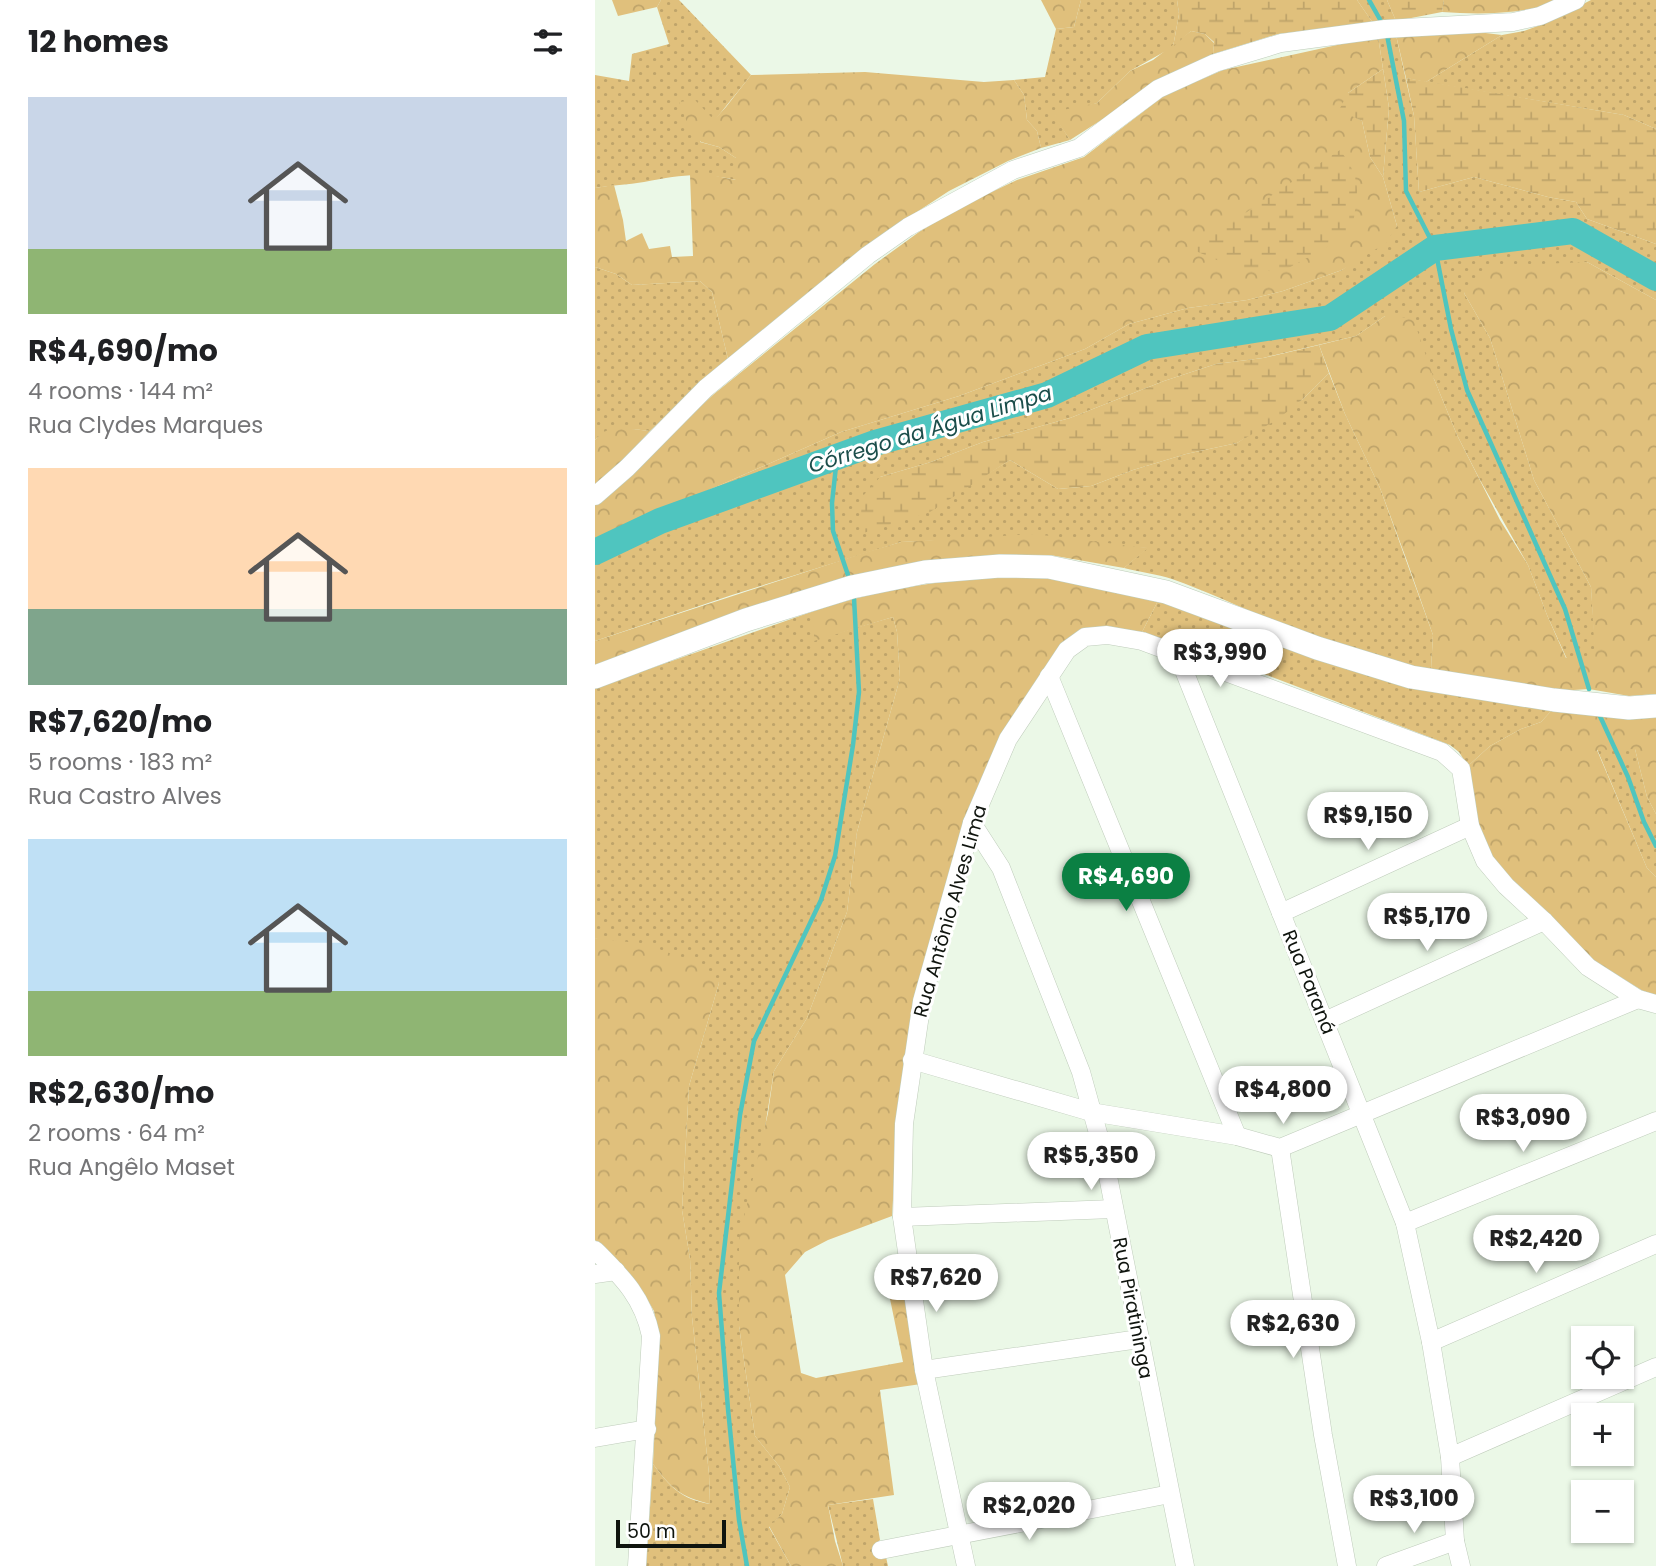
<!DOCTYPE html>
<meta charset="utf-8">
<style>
:root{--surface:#fff;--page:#f6f6f6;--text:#202124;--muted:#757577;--accent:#0b8043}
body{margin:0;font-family:Poppins,sans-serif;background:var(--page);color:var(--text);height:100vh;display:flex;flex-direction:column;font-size:26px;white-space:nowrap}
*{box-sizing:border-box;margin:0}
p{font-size:23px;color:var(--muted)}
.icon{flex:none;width:38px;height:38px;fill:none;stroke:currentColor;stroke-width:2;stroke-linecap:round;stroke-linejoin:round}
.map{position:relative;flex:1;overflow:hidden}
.details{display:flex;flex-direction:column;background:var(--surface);width:595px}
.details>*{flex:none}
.fabs{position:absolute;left:976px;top:1326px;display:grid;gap:14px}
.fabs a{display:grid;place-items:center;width:63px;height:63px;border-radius:0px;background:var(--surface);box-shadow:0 2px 5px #0004;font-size:35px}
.scale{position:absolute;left:21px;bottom:18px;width:110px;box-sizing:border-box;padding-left:7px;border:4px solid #0f140e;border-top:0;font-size:19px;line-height:24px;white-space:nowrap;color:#0f140e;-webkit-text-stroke:5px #fff;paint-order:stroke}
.price{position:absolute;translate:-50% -60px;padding:0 16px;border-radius:24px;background:#fff;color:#222;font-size:23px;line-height:46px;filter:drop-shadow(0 2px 4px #0008)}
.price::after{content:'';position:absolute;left:50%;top:42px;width:21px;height:16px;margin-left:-10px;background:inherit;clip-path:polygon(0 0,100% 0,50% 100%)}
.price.active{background:var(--accent);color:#fff}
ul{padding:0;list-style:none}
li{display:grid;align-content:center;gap:14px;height:371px;padding:0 28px}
li span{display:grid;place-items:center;height:217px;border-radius:0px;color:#555}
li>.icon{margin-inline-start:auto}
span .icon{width:126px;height:126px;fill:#fffc;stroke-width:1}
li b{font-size:30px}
h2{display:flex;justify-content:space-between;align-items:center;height:84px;padding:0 28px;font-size:30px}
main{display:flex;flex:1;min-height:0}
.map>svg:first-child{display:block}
.grass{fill:url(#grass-dots)}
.forest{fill:url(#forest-crowns)}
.wetland{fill:url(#wetland-marsh)}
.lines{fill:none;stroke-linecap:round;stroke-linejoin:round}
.stream{stroke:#4fc5bf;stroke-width:4.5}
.river{stroke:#4fc5bf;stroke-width:26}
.minor-casing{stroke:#bfccbb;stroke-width:19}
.major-casing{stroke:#bfccbb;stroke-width:24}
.minor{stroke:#fff;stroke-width:18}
.major{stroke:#fff;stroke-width:23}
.labels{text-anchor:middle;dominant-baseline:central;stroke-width:6;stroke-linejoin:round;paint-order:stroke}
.street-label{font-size:19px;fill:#0f140e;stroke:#fff}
.water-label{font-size:21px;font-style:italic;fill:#1b4e4b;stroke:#fff}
</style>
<main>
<section class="details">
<h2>12 homes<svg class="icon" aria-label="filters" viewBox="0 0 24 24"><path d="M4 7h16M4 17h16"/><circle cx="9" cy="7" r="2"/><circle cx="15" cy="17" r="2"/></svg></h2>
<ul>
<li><span style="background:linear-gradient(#c9d6e8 70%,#8fb573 0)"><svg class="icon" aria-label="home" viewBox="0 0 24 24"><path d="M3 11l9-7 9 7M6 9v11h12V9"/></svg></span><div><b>R$4,690/mo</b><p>4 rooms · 144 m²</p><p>Rua Clydes Marques</p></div></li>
<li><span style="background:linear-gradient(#ffd9b3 65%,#7fa58c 0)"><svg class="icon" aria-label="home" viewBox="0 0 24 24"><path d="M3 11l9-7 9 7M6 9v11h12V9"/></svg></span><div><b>R$7,620/mo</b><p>5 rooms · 183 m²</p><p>Rua Castro Alves</p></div></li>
<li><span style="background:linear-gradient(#bfe0f5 70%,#8fb573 0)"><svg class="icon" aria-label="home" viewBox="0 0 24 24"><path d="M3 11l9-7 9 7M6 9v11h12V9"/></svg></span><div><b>R$2,630/mo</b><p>2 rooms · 64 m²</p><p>Rua Angêlo Maset</p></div></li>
</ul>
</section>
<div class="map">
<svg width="1061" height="1566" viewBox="0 0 1061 1566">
<defs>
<pattern id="grass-dots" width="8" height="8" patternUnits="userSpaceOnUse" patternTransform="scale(1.75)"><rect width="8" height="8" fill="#e0c07c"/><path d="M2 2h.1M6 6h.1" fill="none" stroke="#bfa46a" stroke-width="1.8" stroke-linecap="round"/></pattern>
<pattern id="forest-crowns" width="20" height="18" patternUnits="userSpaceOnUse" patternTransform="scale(1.75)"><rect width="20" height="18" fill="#e0c07c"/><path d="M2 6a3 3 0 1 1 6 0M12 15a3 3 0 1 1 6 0" fill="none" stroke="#bfa46a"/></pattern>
<pattern id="wetland-marsh" width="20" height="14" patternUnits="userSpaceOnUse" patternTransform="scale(1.75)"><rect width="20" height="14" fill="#e0c07c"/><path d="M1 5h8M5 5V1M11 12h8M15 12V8" fill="none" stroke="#bfa46a"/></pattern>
</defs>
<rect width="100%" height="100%" fill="#ebf8e7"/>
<g class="grass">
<path d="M66,0H84L156,75C139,97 120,118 105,142L124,147L141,158V180C104,172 86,175 49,182C33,185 16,185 0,188V75L34,81L37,54L74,44L62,7Z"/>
<path d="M486,0H582L584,14L578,47L535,71L502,103L460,116L475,140L446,148L442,131L432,120L429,95L419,80L450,77L461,29L479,27Z"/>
<path d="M762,0H792L801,21L778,23Z"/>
<path d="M996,0H1061V129L1029,115L831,82L907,35L929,31L951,23Z"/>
<path d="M801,35L819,116L824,192L879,177L953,197L981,202L992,219L1061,244V300L992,262L869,293L895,338L939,480L996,587L1001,659H972L952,615L933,565L885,480L862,435L839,379L790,316L761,336L668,358L621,364L569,381L475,418L388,442L336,462L285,477L381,481L415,460L463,489L496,486L538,470L591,454L642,443L708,399L734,373L750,414L785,488L838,635L836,669C745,661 661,609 577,579C562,574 545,572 529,568L552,548L352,540L306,542L137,595L0,641V540L246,432L364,396L490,349L534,324L593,308L652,300L688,291L747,270L802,226L788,177L794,108L783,36Z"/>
<path d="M0,267L21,274L37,285L105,281L117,292L133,359L55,431C37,429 14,426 0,440Z"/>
<path d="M565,597L957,710L946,722L926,729L895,746L873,766L864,752L855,745L585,642L546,634Z"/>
<path d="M219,611V640L298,617L302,632L305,678L262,832L252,912L212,1018L179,1071L145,1284L144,1326L160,1436L184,1466L195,1487L187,1514L174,1527L196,1566H51L58,1464C75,1487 86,1499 115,1504L114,1474L97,1317L95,1259L87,1210L94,1086L124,983L0,938V688Z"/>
<path d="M1002,749H1040L1052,797L1061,814V877L1052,868Z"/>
<path d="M278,1499L285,1540L278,1547L291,1557L293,1566H248L233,1505Z"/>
</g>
<g class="forest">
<path d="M17,0H66L62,7L23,16Z"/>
<path d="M446,0H486L479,27L461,29Z"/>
<path d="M849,0H970C929,14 890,15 847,12Z"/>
<path d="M596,31L610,34L619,43L618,54L559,83L522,110L475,140L459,116L468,110L502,103L535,71L558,60Z"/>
<path d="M874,31L907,35L831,82L811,78L801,35Z"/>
<path d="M783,36L788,69L753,93L760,117L767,121L775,157L788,177L802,226L791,243L747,270L688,291L652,300L593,308L534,324L490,349L364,396L246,432L0,540V505L5,499L119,394L280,264L324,232L365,207L422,180L489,157L570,95L628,70Z"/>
<path d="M270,72L389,82L419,80L429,95L432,120L442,131L446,148L413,161L354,191L308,221L133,359L117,292L105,281L37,285L21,274L0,267V188L19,185L28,220L31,241L47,233L54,249L75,246L77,257L98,256L95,175L111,174L141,180V158L124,147L106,142L94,127L84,102L100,100L119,120L131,107L156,75Z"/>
<path d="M992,262L1061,300V694L1034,696L994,689L963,691L836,669L838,635L812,561L785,488L750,414L724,345L761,336L790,316L818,318L839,379L862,435L905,520L933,565L952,615L971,658L1000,659L996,587L939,480L895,338L869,293L900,266Z"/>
<path d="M19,427L55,431L27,462L0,485V440L7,433Z"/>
<path d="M439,534L553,548L529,568L455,555L361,558L321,563L4,667L0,664V641L272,552L306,542Z"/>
<path d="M403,575L481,580L565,597L546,634L489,631L396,761L303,1122L297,1216L233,1240L210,1252L190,1275L206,1373L221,1378L308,1362L287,1260L304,1257L326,1384L285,1390L299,1495L233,1505L240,1541L248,1566H196L174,1526L187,1514L195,1487L184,1466L160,1436L144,1326V1239L173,1113L179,1071L212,1018L252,912L262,832L305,678L302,632L298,617L219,641V611C280,590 340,582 403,575Z"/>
<path d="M957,710L1061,714V814L1052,797L1040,749L1002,750L1052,868L1061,877V995L1048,991L999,961L915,881L898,859L881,823L873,766L895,746L926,729L946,722Z"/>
<path d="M0,938L50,944L104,964L124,983L94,1086L87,1210L95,1259L97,1317L114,1474L115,1504C84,1496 77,1489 58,1464L64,1337L59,1311L48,1292L29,1269L0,1240Z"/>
</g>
<g class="wetland">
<path d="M582,0H762L778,23L683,34L618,54L619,42L610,34L596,31L578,47L584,14Z"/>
<path d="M792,0H849L847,12L801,21Z"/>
<path d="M788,69L794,108L788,177L775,157L767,121L744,110L753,93Z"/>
<path d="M811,78L1029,115L1061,129V244L992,219L981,202L953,197L879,177L824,192L819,116Z"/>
<path d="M745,150C767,180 763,189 758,225L734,246L686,272L643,269L596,249Z"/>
<path d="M724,345L734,373L708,399L683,419L642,443L591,454L538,470L496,486L463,489L415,460L335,512L265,534L267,497L285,477L336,462L388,442L475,418L569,381L621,364L668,358Z"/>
</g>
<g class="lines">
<g class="stream">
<path d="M774,0L787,23"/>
<path d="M792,35L809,121L811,191L840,248L856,329L872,390L970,609L994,689"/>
<path d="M242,457L237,503L238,531L254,578"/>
<path d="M1004,714L1033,777L1049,822L1061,846"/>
<path d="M152,1566L144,1520L133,1409L124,1293L145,1115L159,1041L226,900L240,856L258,745L264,692L259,598"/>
</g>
<path class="river" d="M0,552L65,521L280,443L452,395L552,347L735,318L840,248L978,231L1061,278"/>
<g class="minor-casing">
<g id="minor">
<path d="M0,496L32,468L111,388L273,255L313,227L418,170L484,148L563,89L620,63L686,43L790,29L918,22L945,16L981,0"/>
<path d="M582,653L810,1223L836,1342L855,1457L860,1541L866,1566"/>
<path d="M454,676L642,1136"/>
<path d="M377,823L406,868L486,1072L508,1151L590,1566"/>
<path d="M686,913L875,826"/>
<path d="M730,1021L949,921"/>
<path d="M317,1060L496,1112L642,1136L685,1148L1043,999"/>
<path d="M685,1148L728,1435L752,1566"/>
<path d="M307,1217L518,1209"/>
<path d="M810,1223L1061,1121"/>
<path d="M0,1250C27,1277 48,1297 56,1336L42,1566"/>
<path d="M0,1274L21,1271"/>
<path d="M836,1342L1061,1244"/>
<path d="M329,1370L544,1339"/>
<path d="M0,1438L52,1429"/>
<path d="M855,1457L1061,1367"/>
<path d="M286,1550L575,1494"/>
<path d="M371,1566L329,1370L307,1217L309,1124L327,1001L377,823L413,739L472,650L490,637L512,635L547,641L847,752L866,769L875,826L890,861L911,886L949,921L993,967L1043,999L1061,1004"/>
<path d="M791,1566L860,1541"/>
</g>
</g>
<g class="major-casing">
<path id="major" d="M0,677L151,620L257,587L330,572L405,566L454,567L571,592L722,648L816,677L959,700L1034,708L1061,706"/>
</g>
<use href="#minor" class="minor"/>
<use href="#major" class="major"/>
</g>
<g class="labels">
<g class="street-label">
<text transform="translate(355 911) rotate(-74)">Rua Antônio Alves Lima</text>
<text transform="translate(714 982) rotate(68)">Rua Paraná</text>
<text transform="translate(538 1308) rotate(79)">Rua Piratininga</text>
</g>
<g class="water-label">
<text transform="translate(335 429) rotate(-17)">Córrego da Água Limpa</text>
</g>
</g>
</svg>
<div class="fabs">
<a><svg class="icon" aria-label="locate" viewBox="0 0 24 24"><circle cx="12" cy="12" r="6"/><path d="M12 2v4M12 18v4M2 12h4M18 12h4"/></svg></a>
<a>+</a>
<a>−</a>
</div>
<div class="scale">50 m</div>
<b class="price" style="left:625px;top:689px">R$3,990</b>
<b class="price" style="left:773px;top:852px">R$9,150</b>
<b class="price active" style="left:531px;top:913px">R$4,690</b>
<b class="price" style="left:832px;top:953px">R$5,170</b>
<b class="price" style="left:688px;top:1126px">R$4,800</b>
<b class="price" style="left:928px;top:1154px">R$3,090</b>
<b class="price" style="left:496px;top:1192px">R$5,350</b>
<b class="price" style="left:941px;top:1275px">R$2,420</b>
<b class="price" style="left:341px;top:1314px">R$7,620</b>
<b class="price" style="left:698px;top:1360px">R$2,630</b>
<b class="price" style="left:819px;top:1535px">R$3,100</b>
<b class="price" style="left:434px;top:1542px">R$2,020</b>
</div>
</main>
